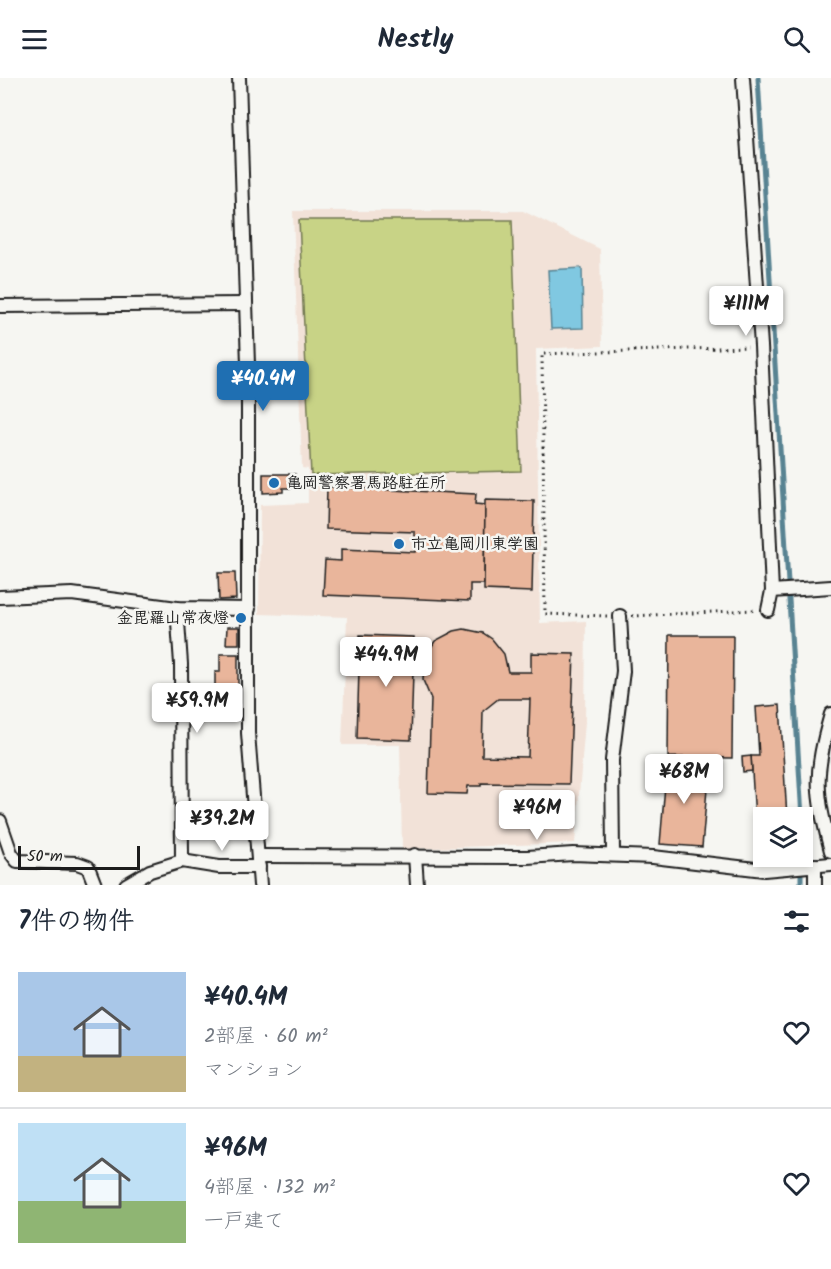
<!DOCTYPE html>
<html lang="ja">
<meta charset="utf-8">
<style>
:root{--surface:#fff;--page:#f2f2f3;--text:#1f2937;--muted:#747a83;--line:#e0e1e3;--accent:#1f6fb2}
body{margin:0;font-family:Kalam,"Klee One",sans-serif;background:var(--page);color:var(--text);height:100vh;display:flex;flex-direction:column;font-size:22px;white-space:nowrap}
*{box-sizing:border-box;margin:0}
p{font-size:20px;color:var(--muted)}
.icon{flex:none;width:33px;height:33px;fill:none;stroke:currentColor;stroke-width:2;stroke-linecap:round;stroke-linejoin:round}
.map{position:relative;height:807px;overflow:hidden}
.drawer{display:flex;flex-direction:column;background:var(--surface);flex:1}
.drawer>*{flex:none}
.buttons{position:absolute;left:753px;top:729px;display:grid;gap:12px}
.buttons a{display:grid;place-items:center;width:60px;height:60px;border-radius:0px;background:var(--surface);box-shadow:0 3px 9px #0003;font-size:30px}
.scale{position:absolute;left:18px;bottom:15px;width:122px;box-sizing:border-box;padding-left:6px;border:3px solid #1c1c1c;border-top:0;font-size:16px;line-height:21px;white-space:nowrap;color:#1c1c1c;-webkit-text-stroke:4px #f6f6f2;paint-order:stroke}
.price{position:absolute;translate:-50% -51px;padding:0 14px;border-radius:6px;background:#fff;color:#222;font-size:20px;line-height:39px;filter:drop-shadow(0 2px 3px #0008)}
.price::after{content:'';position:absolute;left:50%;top:36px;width:18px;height:14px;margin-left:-9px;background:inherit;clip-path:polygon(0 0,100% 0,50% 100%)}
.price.selected{background:var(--accent);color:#fff}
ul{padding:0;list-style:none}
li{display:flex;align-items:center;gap:18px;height:150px;padding:0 18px}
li+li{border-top:2px solid var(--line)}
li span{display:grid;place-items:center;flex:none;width:168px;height:120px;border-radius:0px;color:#555}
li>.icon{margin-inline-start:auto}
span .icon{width:72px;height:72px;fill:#fffc;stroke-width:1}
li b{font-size:26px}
h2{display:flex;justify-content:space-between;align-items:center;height:72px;padding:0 18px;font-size:26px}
header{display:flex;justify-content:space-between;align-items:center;height:78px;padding:0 18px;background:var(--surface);font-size:27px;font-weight:600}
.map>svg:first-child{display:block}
.built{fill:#f2e2d8}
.green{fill:#c8d386;stroke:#727851;stroke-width:1.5}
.water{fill:#80c8e1;stroke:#588392;stroke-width:1.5}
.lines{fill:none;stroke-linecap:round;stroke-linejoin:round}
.stream{stroke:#588392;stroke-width:5}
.building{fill:#e9b59b;stroke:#1c1c1c;stroke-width:1.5;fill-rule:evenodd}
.street-casing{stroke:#1c1c1c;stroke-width:16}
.path{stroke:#1c1c1c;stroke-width:3;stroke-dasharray:1.5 4.5;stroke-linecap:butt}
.street{stroke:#f6f6f2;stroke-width:12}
.poi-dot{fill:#1f6fb2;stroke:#f6f6f2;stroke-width:2}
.labels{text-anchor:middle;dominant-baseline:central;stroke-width:5;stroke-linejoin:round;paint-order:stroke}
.poi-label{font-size:16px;font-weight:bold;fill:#1c1c1c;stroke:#f6f6f2;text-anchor:start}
</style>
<header><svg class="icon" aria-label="menu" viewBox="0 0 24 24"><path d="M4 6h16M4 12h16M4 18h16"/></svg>Nestly<svg class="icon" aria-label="search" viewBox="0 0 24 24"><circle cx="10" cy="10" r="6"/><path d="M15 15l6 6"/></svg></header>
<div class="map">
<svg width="831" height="807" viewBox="0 0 831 807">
<rect width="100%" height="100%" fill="#f6f6f2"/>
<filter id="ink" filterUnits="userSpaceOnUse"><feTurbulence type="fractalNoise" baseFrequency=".0167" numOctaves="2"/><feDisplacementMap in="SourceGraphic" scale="12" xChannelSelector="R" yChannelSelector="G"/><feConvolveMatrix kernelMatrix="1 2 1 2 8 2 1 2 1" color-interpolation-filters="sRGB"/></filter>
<g filter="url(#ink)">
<path class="built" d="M293,133H523L600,171L602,268L536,271L540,545L586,543L585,644L575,765L402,771L400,667H342L347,539L259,536L260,427L308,425V391L302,390Z"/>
<path class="green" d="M299,142H512L521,393L311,397Z"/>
<path class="water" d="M582,190L583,250L551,251L548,192Z"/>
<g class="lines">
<g class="stream">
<path d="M758,0L802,740"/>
<path d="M802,744V757"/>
<path d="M802,781V778"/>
<path d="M801,807V797"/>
</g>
</g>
<g class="building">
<path d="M263,396H295V410H283V414L263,415Z"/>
<path d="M327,409L476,416L475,426L485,427L484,506H470V523L323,517L325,482L341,483V471L415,474V454L326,451Z"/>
<path d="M485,422L534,423L532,514L484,512Z"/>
<path d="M218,495H235L236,521L219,522Z"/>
<path d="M227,549H239V566H226Z"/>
<path d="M464,551L483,555L492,561L504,576L508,594H531V575L574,576L569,706L481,705V708H468L467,716L428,715L431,621L423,602L424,581L435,563L454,553ZM498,621H530L528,679L482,678L483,633Z"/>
<path d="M360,557L414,559L411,662L357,660Z"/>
<path d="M669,557H733L732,680L668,679Z"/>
<path d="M220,576H238V609H215V594H220Z"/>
<path d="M780,627L787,739L755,741L751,678H759L756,629Z"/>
<path d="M751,678L752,693L743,694L742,679Z"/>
<path d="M667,684L709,688L702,769L660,766Z"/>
<rect x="756" y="743" width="8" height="4"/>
</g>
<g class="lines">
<g class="street-casing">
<g id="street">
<path d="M239,0L248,287V655L260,807"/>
<path d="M743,0L761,268L772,513"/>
<path d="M0,228L245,226"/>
<path d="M0,519L72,516L177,530L249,531"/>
<path d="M177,530L181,586L182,783"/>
<path d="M768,532L772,513L831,509"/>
<path d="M831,636C814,697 815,712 831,773"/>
<path d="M0,743L11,775L17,783L77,785L88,789L95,807"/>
<path d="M613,776L612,682L623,593L620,538"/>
<path d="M415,777L417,807"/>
<path d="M259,778L527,779L573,776L653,779L764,792L831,786"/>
<path d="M126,807L150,793L182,783L219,789H259"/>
<path d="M815,807V787"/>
</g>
</g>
<g class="path">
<path d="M607,538L545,536L542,276L748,269"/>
<path d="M632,538L754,532"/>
</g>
<use href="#street" class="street"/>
</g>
</g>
<g class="poi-dot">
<circle cx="274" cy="405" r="6"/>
<circle cx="399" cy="466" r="6"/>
<circle cx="241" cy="540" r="6"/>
</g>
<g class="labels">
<g class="poi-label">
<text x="286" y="405">亀岡警察署馬路駐在所</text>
<text x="411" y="466">市立亀岡川東学園</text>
<text x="229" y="540" text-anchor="end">金毘羅山常夜燈</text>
</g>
</g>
</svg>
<div class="buttons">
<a><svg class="icon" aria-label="layers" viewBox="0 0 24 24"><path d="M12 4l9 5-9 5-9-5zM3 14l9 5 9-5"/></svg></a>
</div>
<div class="scale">50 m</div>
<b class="price" style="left:746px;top:259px">¥111M</b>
<b class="price selected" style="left:263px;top:334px">¥40.4M</b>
<b class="price" style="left:386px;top:610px">¥44.9M</b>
<b class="price" style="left:197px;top:656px">¥59.9M</b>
<b class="price" style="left:684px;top:727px">¥68M</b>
<b class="price" style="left:537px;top:763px">¥96M</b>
<b class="price" style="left:222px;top:774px">¥39.2M</b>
</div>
<section class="drawer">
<h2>7件の物件<svg class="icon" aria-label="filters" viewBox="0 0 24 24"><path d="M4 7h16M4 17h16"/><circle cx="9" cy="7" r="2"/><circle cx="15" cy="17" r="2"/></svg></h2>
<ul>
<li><span style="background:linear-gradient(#a9c7e8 70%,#c2b280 0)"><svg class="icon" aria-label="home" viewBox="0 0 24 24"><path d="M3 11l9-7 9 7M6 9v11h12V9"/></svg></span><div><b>¥40.4M</b><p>2部屋 · 60 m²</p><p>マンション</p></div><svg class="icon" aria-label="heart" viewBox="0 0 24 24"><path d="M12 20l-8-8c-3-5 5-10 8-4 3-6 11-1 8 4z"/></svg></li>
<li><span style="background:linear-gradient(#bfe0f5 65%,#8fb573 0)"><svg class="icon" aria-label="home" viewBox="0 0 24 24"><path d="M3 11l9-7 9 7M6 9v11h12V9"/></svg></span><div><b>¥96M</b><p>4部屋 · 132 m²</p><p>一戸建て</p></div><svg class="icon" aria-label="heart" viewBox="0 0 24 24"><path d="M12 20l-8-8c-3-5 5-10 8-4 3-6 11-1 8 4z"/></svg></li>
</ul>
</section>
